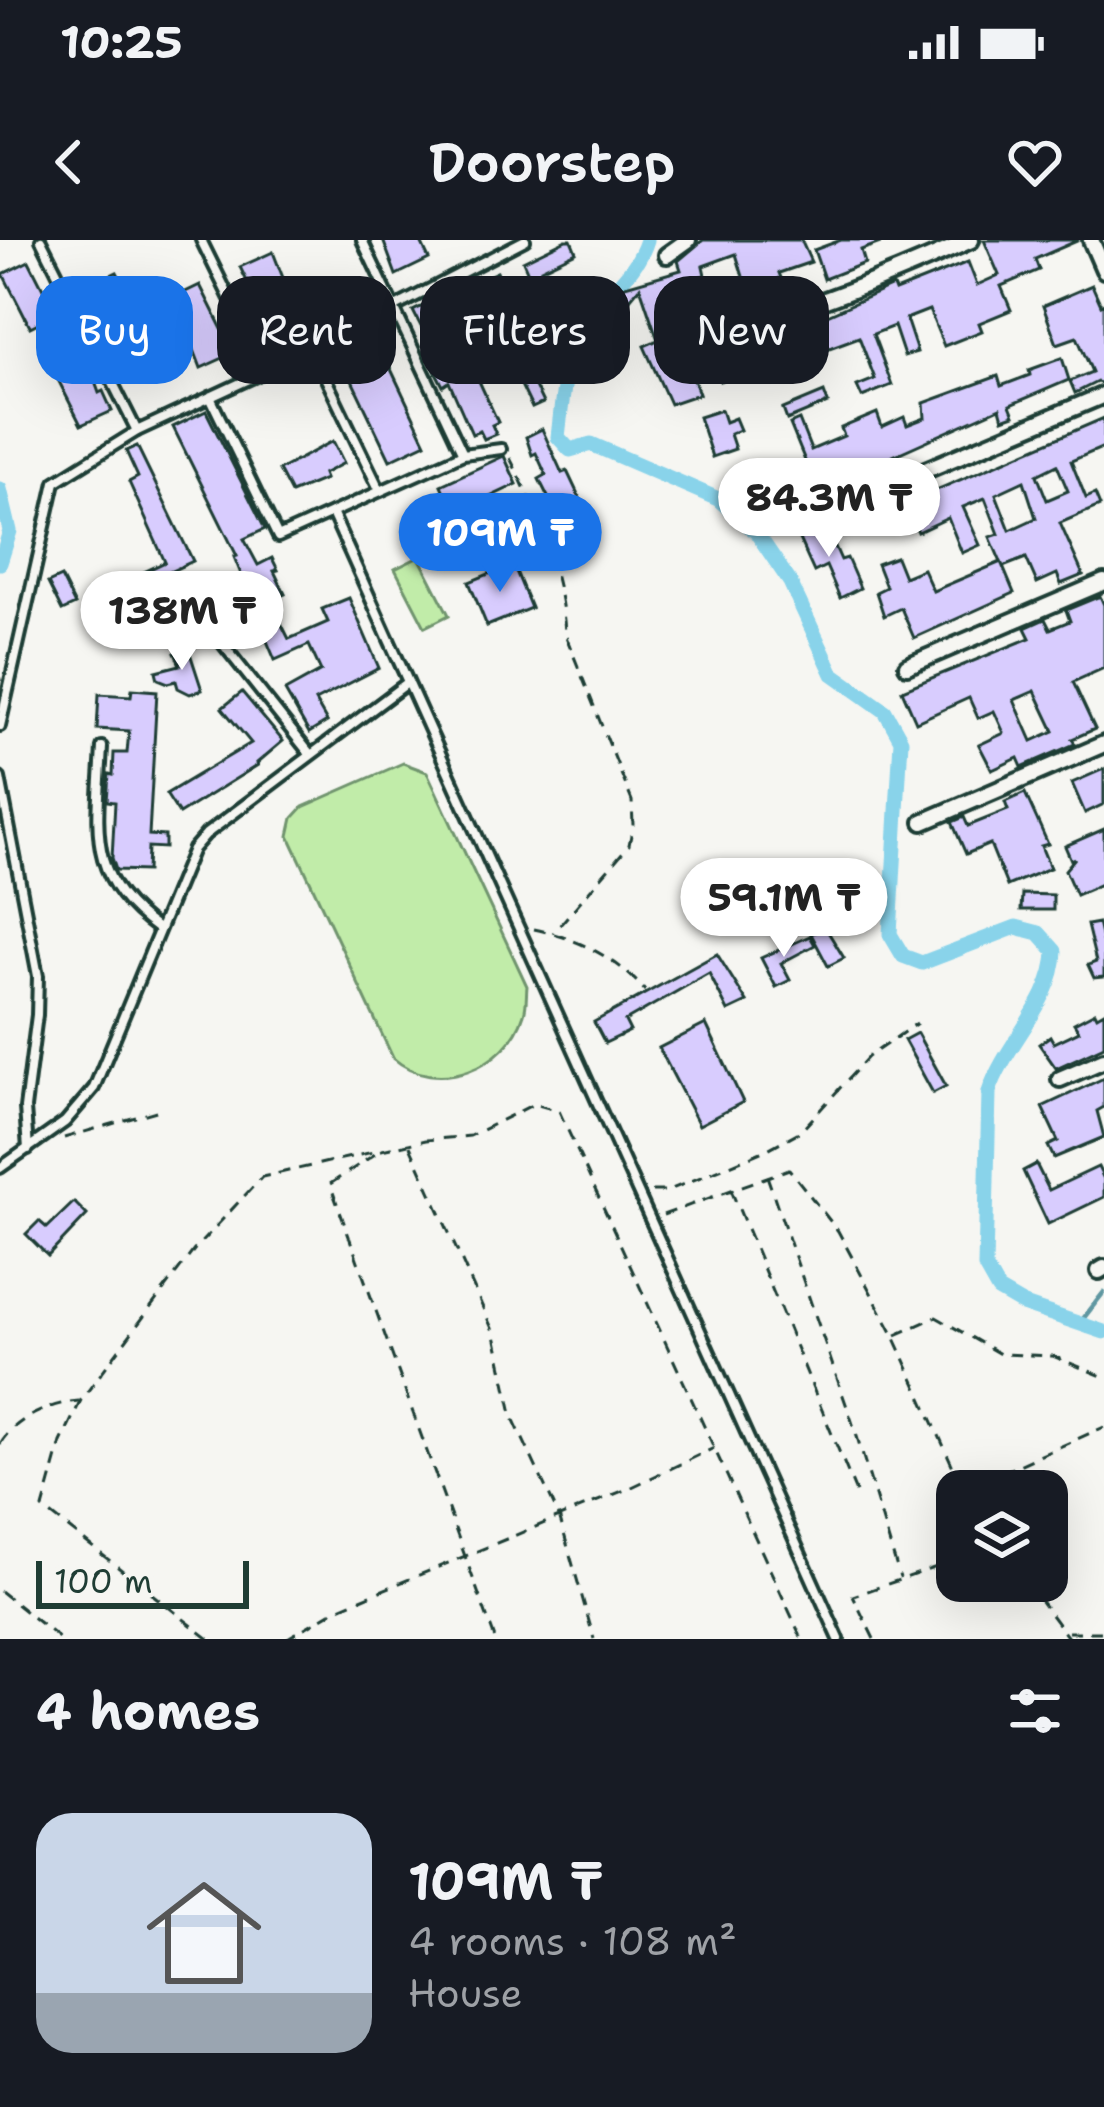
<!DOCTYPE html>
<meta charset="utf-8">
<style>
:root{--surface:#171b24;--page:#242831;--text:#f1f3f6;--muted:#9ea1a6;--line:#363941;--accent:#1a73e8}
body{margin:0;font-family:"Shantell Sans",sans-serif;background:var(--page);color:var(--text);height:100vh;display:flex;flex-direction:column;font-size:45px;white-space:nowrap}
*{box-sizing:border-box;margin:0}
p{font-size:39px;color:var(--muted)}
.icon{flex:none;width:66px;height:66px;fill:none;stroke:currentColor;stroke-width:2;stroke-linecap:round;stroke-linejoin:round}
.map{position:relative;height:1399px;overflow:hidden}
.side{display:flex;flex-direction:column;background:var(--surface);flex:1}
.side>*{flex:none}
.top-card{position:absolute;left:36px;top:36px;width:1032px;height:108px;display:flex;gap:24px}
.controls{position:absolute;left:936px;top:1230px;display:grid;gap:24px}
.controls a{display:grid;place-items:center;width:132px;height:132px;border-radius:24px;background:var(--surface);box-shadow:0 12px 48px #0002;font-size:60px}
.scale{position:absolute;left:36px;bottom:30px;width:213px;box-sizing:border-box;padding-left:12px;border:6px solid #1f3d34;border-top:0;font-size:33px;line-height:42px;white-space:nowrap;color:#1f3d34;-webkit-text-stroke:9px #f6f6f2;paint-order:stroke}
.price{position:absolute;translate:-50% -102px;padding:0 27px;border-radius:42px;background:#fff;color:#222;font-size:39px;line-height:78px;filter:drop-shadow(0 3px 6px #0008)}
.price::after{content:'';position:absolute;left:50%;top:72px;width:36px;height:27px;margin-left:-18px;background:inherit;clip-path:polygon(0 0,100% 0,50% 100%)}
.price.on{background:var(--accent);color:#fff}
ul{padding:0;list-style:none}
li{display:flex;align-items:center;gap:36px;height:300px;padding:0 36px}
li+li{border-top:3px solid var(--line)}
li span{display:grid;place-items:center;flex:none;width:336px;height:240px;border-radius:36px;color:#555}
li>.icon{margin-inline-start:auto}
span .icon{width:144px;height:144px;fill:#fffc;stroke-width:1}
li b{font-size:51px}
h2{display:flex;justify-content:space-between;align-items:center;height:144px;padding:0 36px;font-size:51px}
.pill{padding:0 42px;border-radius:36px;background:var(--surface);box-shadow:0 12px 48px #0002;font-size:42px;line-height:108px}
.pill.on{background:var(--accent);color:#fff}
.status{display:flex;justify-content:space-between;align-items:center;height:84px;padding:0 60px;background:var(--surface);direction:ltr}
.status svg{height:33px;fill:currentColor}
header{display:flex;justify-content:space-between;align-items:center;height:156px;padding:0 36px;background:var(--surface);font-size:54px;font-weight:600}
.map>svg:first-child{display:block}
.green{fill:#c1eca9;stroke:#70946e;stroke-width:3}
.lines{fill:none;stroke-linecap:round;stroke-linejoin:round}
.stream{stroke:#5f97a1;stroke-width:4.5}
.canal{stroke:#89d3ea;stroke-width:15}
.building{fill:#d8ccfe;stroke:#1f3d34;stroke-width:3;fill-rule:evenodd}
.lane-casing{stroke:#1f3d34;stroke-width:16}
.street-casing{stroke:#1f3d34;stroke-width:22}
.path{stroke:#1f3d34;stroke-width:3;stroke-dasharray:12 9;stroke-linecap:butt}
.lane{stroke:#f6f6f2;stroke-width:8}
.street{stroke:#f6f6f2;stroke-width:14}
</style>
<div class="status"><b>10:25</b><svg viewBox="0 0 49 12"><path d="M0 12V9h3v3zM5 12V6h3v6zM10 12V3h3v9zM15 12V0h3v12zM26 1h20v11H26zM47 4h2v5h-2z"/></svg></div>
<header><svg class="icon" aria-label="back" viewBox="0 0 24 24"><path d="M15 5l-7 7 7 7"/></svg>Doorstep<svg class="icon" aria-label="heart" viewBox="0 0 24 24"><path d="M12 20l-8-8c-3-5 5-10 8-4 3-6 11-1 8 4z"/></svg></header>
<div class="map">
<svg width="1104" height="1399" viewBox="0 0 1104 1399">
<rect width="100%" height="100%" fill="#f6f6f2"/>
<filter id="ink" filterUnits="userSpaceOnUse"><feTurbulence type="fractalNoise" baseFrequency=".00833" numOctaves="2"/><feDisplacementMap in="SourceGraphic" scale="24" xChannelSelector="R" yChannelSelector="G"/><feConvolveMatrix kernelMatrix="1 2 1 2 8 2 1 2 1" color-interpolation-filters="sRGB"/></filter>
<g filter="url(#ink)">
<g class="green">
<path d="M419,317L449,375L425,387L395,329Z"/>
<path d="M403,523L427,532L527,746C526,755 527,766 524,774C508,828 436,856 393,818L289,596L293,578L303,567Z"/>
</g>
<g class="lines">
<path class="stream" d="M1079,1084L1104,1052"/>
<g class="canal">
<path d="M647,0C636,37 598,58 580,93C564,122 562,165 558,197L570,210L591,204L718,259L756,292L790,342L833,434L885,471L901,500L890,694L903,716L922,723L1016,687L1039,693L1055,711C1054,762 1005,803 989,852L985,1027L998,1050L1022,1064L1104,1092"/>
<path d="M0,249L10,291L0,323"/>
</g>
</g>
<g class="building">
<path d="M383,0H420L429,19L396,35Z"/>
<path d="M566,0H571L576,12L541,29L560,69L546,75L523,21Z"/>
<path d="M703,0H801L811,22L779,33L781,38L768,43L772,59L761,63L753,41L745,43L736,14L703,26L705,35L669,45L682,83L675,85L678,93L672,99V107L685,114L699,154L670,164L644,106L658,100L640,47L615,77L606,69L625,46L681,30L678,21Z"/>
<path d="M841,0H886V1L861,10L865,23L824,39L814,10Z"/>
<path d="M984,0H1079L1035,19L1039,30L1001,46L1011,70L979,83L982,91L944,106L929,70L906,79L917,112L904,116L894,86L873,94L892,145L862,157L857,146L875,139L859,97L821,111L824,119L814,123L798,82L824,72L825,76L893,46L895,51L968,22L977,45L999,35Z"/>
<path d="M273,12L292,61L295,59L305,80L273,95L240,27Z"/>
<path d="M29,21L56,74L30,87L3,34Z"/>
<path d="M117,32L153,98L120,114L100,65L96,67L86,47Z"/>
<path d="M497,32L527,86L530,98L515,105L543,163L532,168L472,43Z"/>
<path d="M200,45L234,113L201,128L182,78L178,80L169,60Z"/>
<path d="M1092,45L1101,65L1104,63V144L1097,142L1075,153L1070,141L1092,132L1077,97L1057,104L1043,66Z"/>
<path d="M445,55L452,69L447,72L498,182L492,185L496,194L484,199L480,191L472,194L449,142L443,146L425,111L432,108L413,71Z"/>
<path d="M780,87L792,129L771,135L768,125L720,141L710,112Z"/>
<path d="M372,89L426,203L390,220L336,107Z"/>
<path d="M81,103L99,153L103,151L112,171L81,185L47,118Z"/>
<path d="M1062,118L1069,140L1010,165L1014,175L1003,179L1000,168L817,250L790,184L799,180L811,210L844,196L841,188L877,173L882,187L904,177L907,185L925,178L924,163L998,136L1001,146L1030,135L1029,130Z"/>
<path d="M824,152L828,163L787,180L783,169Z"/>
<path d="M721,170L725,182L735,178L740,190L730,194L735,209L712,217L699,177Z"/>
<path d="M206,171L265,289L244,299L258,325L272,318L278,330L274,331L285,354L270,361L289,399L328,382L322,369L349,358L379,428L315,461L327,482L309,493L285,451L321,431L309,405L275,420L264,394L245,403L241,395L230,400L214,371L249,354L234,317L237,316L173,187Z"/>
<path d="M1104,178V207L1071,221L1086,258L1095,254L1100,266L1060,283L1083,335L1061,344L1057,334L1037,343L1026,318L1003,327L990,297L999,294L985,258L963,267L980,305L962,313L948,278L918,292L906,263ZM1057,225L1068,251L1047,260L1037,235ZM1024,241L1036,278L1010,290L996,254Z"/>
<path d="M542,189L562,233L567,231L584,267L559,279L539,239L546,235L536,213L532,215L526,197Z"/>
<path d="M333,201L344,223L323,234L325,239L291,253L279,230Z"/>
<path d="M137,206L193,321L163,335L182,382L162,392L143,352L152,347L144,332L165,322L129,242L138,237L126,211Z"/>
<path d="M504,216L517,244L454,274L441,245Z"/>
<path d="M825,284L841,320L847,318L860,348L840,358L826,326L814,332L799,299Z"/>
<path d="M896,317L904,337L923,329L933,351L1001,322L1014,353L914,398L901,368L884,376L876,352L886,347L877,324Z"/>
<path d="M513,324L531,368L487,386L469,342Z"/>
<path d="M61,337L75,365L62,371L48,343Z"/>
<path d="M1100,356L1104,365V428L1073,442L1095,489L1072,499L1075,504L1022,527L1018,518L992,530L979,505L1004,493L994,471L978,478L969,458L916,482L902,450L1030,398L1025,388L1045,379L1050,389L1070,381L1066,370ZM1035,451L1054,491L1032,501L1014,460Z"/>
<path d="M188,407L202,450L190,454L178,448L176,441L168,443L158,439L156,431L180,425L175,413Z"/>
<path d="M132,449L157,451L149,595L165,596V608L148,607L147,631L116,630L112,618L115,562L107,561L109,534L113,535L114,513H127L129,491L97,489L99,454L131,456Z"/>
<path d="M242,452L283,501L257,523L258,525L179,574L166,554L251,503L222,468Z"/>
<path d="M1104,529V564L1085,573L1072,543Z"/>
<path d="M1025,553L1048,604L1041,606L1050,628L1007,646L990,604L966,614L952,582L964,577L968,586L1008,570L1005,562Z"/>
<path d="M1104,589V643L1076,655L1065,630L1075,618L1071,620L1065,606Z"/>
<path d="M1022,654L1053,655V670H1021Z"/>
<path d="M1098,683L1104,709V737L1094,738L1088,725L1096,722L1087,685Z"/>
<path d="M825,687L844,718L828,726L811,694Z"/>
<path d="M810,696L815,705L781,723L790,740L776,747L761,718Z"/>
<path d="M717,714L747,762L728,771L709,733L625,781L630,791L605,803L594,782Z"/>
<path d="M1095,772L1097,776L1104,772V806L1056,828L1039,804L1050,796L1054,803L1079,791L1074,783Z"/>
<path d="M706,784L743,862L699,885L659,808Z"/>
<path d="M917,793L946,846L933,853L904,800Z"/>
<path d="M1104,838V867L1097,871L1104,897L1054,918L1048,906L1058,901L1042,867Z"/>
<path d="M1036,924L1049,950L1098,927L1104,939V957L1048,984L1023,931Z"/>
<path d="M74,962L87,975L48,1016L26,994L39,981L47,988Z"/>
</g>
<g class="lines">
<g class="lane-casing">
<g id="lane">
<path d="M41,0L137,191"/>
<path d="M201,0L266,132"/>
<path d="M362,0L463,214"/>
<path d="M312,110L380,251"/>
<path d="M210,157L278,297L463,214L501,209"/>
<path d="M332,273L839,1399"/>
<path d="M214,393L310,514"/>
<path d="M0,486L55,242L137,191L312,110L525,0"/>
<path d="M102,507C98,588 84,636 158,689"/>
<path d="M0,538L38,736L37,775L25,868L28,909"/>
<path d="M0,928L65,882L94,848L193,609L206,594L407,443"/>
</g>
</g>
<g class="street-casing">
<g id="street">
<path d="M1091,0L1104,30"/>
<path d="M667,15L688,0"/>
<path d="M682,103C782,80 877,42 971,0"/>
<path d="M795,285L1104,155"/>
<path d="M907,426L1104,342"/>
<path d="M923,582L1104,504"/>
<path d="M1060,839L1104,820"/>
<path d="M1099,1031L1104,1028"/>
</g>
</g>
<g class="path">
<path d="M510,218C535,266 563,340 565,394L632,561L633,585L629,605L553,693"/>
<path d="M534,689C576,698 617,717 645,751"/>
<path d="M64,898L163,869"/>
<path d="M410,906L495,1095L513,1178L559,1276L594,1399"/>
<path d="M375,914L330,944L495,1399"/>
<path d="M767,936L855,1190L900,1338"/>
<path d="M731,950L858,1257"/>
<path d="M652,951H667L766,910L801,891L868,817L917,783"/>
<path d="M663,975L789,929L838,991L894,1096L964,1251"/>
<path d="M896,1095L936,1077L1000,1114L1053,1116L1104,1137"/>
<path d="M0,1204C14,1179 51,1163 79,1161"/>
<path d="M963,1250L1104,1187"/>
<path d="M1026,1341L1069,1399"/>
<path d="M0,1351L60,1399"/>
<path d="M1068,1392H1104"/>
<path d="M209,1399L43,1268L61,1202L81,1160L194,1010L262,937L426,900L470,896L534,864L559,871L802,1399"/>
<path d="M286,1399L337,1369L632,1247L714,1208"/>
<path d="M874,1399L853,1356L957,1320"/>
</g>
<use href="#lane" class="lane"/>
<use href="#street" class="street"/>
</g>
</g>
</svg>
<div class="controls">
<a><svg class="icon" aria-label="layers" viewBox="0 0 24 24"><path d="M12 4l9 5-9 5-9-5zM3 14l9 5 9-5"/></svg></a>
</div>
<div class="scale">100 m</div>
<b class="price" style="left:829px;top:320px">84.3M ₸</b>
<b class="price on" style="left:500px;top:355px">109M ₸</b>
<b class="price" style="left:182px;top:433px">138M ₸</b>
<b class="price" style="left:784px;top:720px">59.1M ₸</b>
<div class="top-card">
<a class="pill on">Buy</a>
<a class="pill">Rent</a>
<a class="pill">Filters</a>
<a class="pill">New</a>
</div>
</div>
<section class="side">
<h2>4 homes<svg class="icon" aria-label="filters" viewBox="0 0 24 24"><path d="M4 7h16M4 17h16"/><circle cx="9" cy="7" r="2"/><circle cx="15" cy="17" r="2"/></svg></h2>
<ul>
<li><span style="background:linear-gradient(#c9d6e8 75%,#9aa5b1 0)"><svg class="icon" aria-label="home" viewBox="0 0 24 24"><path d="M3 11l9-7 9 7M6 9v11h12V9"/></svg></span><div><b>109M ₸</b><p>4 rooms · 108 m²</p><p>House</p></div></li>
</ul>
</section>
